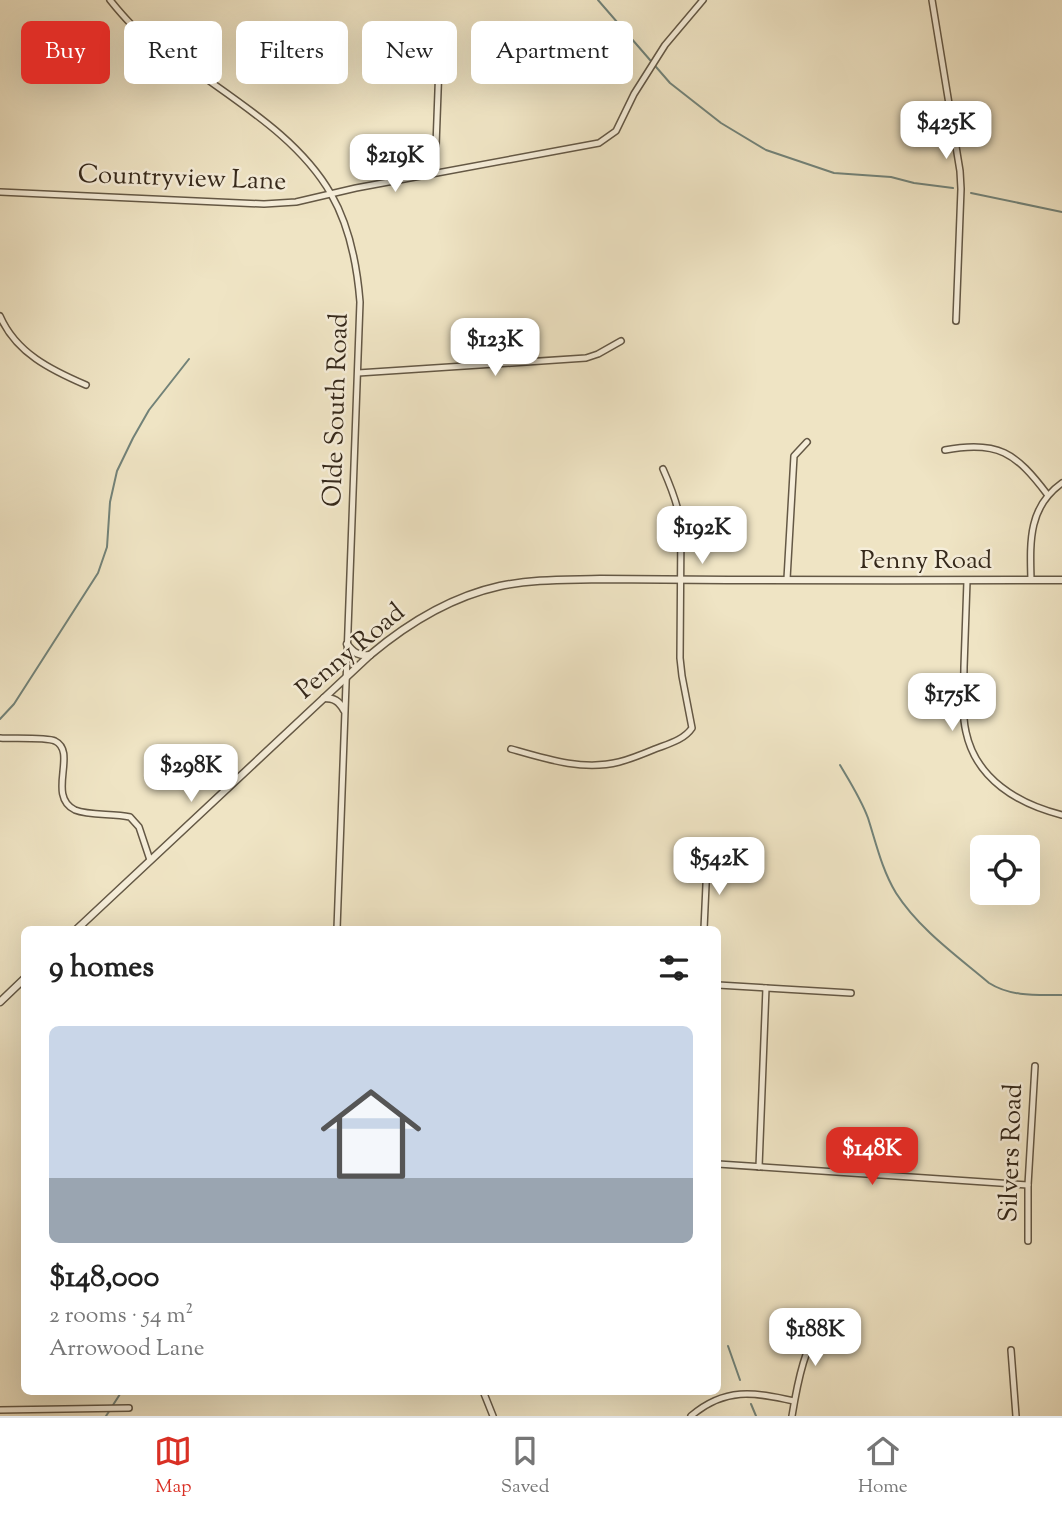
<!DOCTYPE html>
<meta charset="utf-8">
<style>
:root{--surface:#fff;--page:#f6f6f6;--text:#222;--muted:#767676;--line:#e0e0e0;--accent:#d93025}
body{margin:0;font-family:"Sorts Mill Goudy",serif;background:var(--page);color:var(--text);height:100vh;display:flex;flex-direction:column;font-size:26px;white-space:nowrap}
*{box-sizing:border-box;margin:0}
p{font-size:23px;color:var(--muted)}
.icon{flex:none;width:38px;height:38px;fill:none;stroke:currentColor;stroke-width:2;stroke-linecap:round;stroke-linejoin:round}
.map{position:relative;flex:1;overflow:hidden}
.details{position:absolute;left:21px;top:926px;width:700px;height:469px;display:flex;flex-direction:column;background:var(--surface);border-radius:10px;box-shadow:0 7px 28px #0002}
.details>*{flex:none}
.guide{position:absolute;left:21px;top:21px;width:700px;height:63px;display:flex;gap:14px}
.controls{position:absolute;left:970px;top:835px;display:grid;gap:14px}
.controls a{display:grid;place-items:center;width:70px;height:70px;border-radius:10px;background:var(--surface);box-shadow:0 7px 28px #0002;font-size:35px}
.price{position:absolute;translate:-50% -60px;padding:0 16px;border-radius:14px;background:#fff;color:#222;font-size:23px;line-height:46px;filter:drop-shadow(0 2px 4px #0008)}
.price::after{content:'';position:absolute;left:50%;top:42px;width:21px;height:16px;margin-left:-10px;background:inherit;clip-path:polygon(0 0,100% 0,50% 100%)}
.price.on{background:var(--accent);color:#fff}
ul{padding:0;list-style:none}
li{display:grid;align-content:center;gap:14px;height:371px;padding:0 28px}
li span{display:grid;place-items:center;height:217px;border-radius:10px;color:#555}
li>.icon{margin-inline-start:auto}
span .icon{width:126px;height:126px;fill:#fffc;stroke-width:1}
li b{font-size:30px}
h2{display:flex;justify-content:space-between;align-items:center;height:84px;padding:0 28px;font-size:30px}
.pill{padding:0 24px;border-radius:10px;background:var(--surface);box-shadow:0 7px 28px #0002;font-size:24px;line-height:63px}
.pill.on{background:var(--accent);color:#fff}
.menu{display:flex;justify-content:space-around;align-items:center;height:98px;border-top:2px solid var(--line);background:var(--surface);font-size:19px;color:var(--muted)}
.menu a{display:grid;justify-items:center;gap:4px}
.menu .on{color:var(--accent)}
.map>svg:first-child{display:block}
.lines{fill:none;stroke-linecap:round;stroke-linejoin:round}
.stream{stroke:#728278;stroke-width:2}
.minor-casing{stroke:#645845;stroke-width:8}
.tertiary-casing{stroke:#645845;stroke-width:9}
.minor{stroke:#f5edd9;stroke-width:5}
.tertiary{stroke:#f5edd9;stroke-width:6}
.labels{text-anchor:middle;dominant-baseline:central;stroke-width:5;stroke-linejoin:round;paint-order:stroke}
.street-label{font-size:26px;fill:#36291b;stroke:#f5edd9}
</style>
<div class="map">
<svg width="1062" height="1416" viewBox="0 0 1062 1416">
<rect width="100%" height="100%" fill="#efe4c4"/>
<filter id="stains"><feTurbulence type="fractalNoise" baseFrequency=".00286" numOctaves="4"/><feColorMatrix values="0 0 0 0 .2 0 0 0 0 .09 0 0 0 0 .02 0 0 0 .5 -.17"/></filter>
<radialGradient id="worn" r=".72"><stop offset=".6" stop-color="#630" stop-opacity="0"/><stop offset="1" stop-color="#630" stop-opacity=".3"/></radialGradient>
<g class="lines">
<g class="stream">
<path d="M598,0L670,83L721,123L766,150L834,173L891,177L914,183L953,188"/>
<path d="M971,193L1062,212"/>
<path d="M0,719L14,704L98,573L107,547L110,502L117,471L133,438L149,410L189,359"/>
<path d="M840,765C850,782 861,799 868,818C876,843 882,870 896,893C919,929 957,956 989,983C1011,997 1037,995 1062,995"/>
<path d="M728,1346L740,1380"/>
<path d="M751,1404L756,1416"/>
<path d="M113,1405L122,1391"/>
<path d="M106,1416L110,1410"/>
</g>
<g class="minor-casing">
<g id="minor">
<path d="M110,0C122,15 136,31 151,42C167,55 185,64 201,75C247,108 302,143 331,194C350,227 357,264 360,302L337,929"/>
<path d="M932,0L960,171L961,189L956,321"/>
<path d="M435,173L440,37"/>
<path d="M0,192L264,204L296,202L356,188L599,143L616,131L634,94L665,45L703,0"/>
<path d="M0,316C16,353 51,370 86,385"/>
<path d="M358,373L586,358L598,354L621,341"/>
<path d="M945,450C998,440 1016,453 1047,494"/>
<path d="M787,579L794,456L807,442"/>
<path d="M1031,580C1030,542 1028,507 1062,483"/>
<path d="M967,581C966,610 965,639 964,667C964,688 961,711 966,732C976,779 1018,804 1062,815"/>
<path d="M0,738C12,739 46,737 55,741C78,752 46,796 75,810C90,816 113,813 130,817L139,827L150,860"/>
<path d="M511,749C546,759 583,771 619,762C631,759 643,754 655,749C668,744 684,740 692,728L682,676L680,658L681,524C678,505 671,487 663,469"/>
<path d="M704,929L707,863"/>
<path d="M718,985L851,993"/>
<path d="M718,1164L1028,1185"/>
<path d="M759,1167L766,988"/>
<path d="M1028,1241V1185L1035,1066"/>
<path d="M1011,1350L1016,1416"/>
<path d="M483,1391L493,1416"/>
<path d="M0,1410L129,1408"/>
<path d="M691,1416C725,1387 754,1392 794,1401"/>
<path d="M792,1416C798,1379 805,1346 825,1314"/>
</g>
</g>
<g class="tertiary-casing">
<g id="tertiary">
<path d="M347,644C353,653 359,656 370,655"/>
<path d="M324,698C334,698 339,701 344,710"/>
<path d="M77,929L370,655C408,623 450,597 500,586C533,579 566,580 600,579C643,579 685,580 728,580C839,580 951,581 1062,580"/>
<path d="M0,1002L24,979"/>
</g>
</g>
<use href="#minor" class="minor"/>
<use href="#tertiary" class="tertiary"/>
</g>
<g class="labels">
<g class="street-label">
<text transform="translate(182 179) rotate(2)">Countryview Lane</text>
<text transform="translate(337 410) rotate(-88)">Olde South Road</text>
<text x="926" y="561">Penny Road</text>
<text transform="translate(351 652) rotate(-40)">Penny Road</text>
<text transform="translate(1012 1153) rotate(-88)">Silvers Road</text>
</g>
</g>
<rect width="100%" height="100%" filter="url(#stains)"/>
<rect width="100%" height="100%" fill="url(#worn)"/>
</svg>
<div class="controls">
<a><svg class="icon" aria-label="locate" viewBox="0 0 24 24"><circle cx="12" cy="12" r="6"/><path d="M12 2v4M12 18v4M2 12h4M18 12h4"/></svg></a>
</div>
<b class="price" style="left:946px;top:161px">$425K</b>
<b class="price" style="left:395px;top:194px">$219K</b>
<b class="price" style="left:495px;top:378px">$123K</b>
<b class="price" style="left:702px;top:566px">$192K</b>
<b class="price" style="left:952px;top:733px">$175K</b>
<b class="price" style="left:191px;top:804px">$298K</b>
<b class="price" style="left:719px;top:897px">$542K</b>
<b class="price on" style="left:872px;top:1187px">$148K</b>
<b class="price" style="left:815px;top:1368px">$188K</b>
<div class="guide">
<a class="pill on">Buy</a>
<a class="pill">Rent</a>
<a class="pill">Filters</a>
<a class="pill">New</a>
<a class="pill">Apartment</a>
</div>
<section class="details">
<h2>9 homes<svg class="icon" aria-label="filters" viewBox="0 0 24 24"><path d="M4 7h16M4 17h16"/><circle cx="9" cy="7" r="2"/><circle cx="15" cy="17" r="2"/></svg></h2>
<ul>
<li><span style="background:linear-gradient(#c9d6e8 70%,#9aa5b1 0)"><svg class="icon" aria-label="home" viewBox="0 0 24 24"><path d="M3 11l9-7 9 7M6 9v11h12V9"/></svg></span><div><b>$148,000</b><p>2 rooms · 54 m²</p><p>Arrowood Lane</p></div></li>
</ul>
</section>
</div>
<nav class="menu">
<a class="on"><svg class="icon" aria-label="map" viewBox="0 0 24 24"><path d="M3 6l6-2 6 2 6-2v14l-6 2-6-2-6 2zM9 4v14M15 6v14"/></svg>Map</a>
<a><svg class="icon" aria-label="saved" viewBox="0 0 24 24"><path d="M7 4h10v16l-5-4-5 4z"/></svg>Saved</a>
<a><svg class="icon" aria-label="home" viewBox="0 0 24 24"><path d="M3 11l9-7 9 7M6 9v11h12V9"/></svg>Home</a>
</nav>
